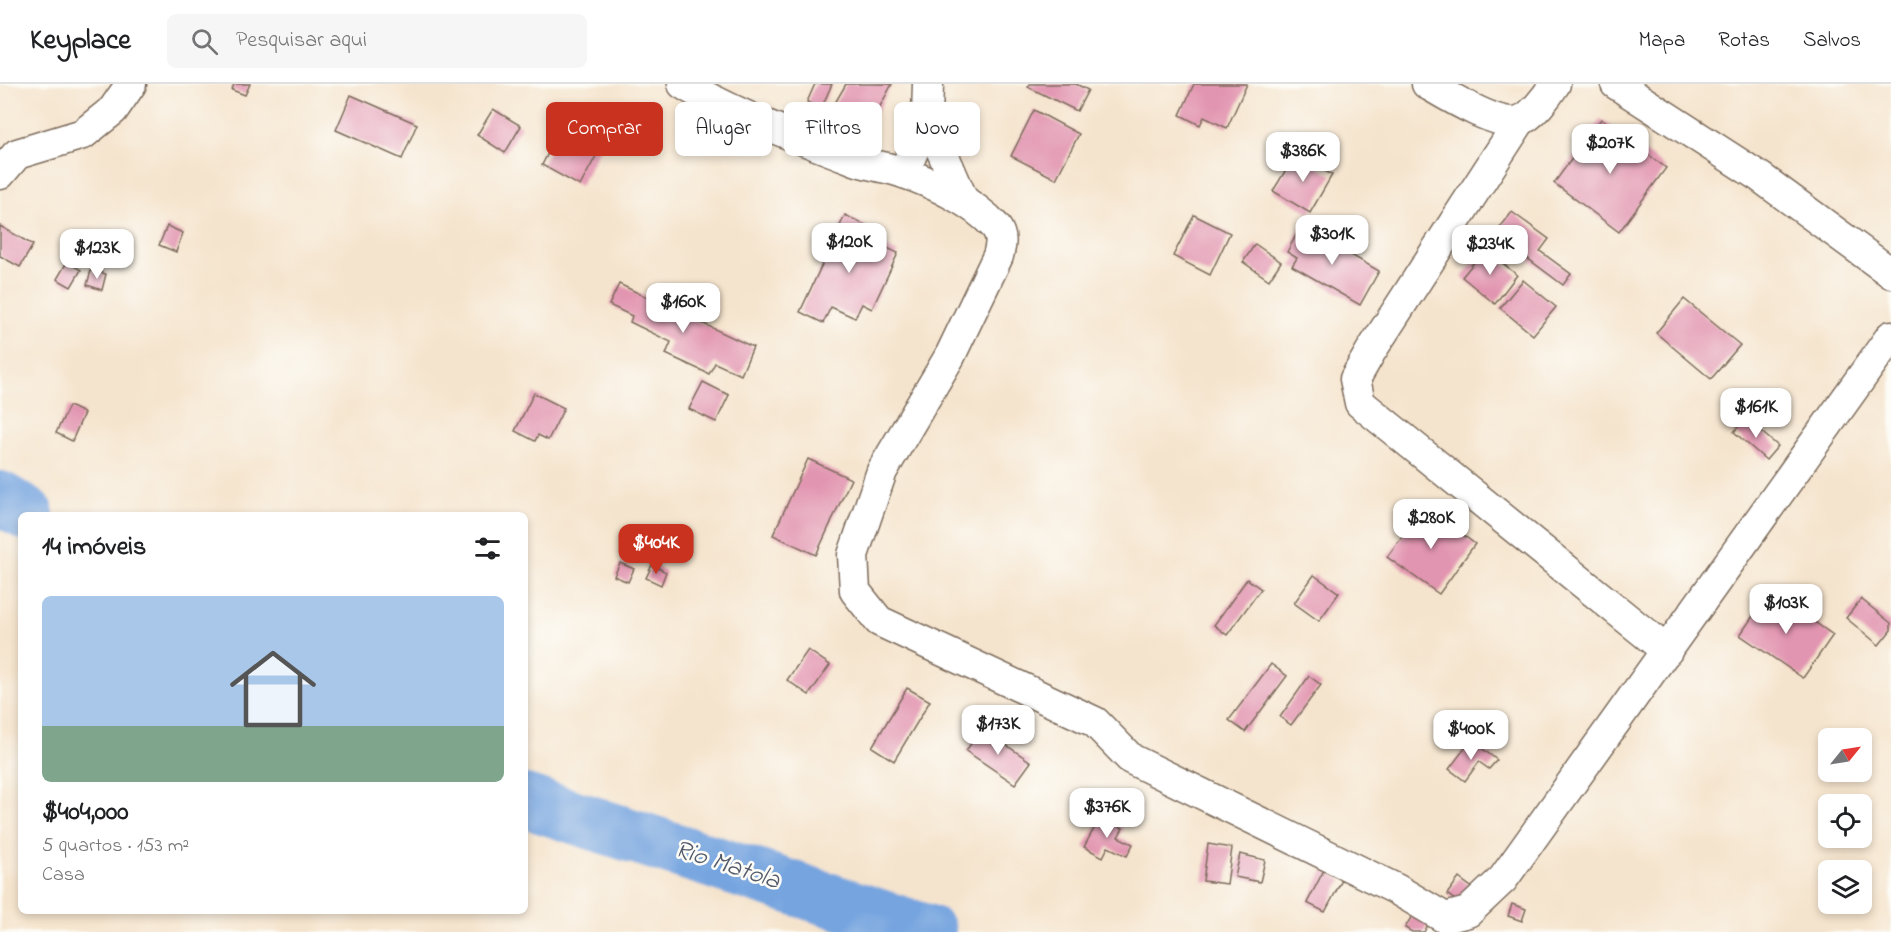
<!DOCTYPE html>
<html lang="pt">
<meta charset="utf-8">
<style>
:root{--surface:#fff;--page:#f6f6f6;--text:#202124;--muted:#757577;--line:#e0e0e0;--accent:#c8321e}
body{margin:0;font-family:"Indie Flower",sans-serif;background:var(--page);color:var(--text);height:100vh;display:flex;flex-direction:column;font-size:22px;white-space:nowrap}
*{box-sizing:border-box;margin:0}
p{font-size:20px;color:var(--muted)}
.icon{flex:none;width:33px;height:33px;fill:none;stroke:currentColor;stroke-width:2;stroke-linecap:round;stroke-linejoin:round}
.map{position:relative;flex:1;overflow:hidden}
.side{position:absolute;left:18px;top:428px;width:510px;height:402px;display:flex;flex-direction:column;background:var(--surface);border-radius:9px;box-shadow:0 3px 9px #0003}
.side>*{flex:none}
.banner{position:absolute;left:546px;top:18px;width:570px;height:54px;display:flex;gap:12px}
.needle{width:39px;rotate:60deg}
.tools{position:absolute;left:1818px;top:644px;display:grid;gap:12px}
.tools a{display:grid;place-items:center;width:54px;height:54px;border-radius:9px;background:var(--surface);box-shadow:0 3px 9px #0003;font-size:30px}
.price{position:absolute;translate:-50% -51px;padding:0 14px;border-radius:12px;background:#fff;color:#222;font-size:20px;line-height:39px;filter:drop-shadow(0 2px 3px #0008)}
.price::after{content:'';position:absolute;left:50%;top:36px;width:18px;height:14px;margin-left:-9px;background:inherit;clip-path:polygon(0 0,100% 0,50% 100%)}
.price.current{background:var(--accent);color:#fff}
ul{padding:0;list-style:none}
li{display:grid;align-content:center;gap:12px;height:318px;padding:0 24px}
li span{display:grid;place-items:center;height:186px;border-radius:9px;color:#555}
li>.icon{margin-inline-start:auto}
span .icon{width:108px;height:108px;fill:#fffc;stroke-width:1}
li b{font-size:26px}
h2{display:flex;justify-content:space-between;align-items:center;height:72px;padding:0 24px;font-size:26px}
.tag{padding:0 21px;border-radius:9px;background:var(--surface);box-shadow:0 3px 9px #0003;font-size:21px;line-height:54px}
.tag.current{background:var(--accent);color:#fff}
header{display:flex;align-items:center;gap:36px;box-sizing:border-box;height:84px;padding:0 30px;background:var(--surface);border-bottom:2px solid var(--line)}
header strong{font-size:28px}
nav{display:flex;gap:33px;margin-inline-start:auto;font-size:21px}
.search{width:420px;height:54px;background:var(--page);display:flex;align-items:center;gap:15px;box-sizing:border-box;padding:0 21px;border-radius:9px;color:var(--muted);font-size:22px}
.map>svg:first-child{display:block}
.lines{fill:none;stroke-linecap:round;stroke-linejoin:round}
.river{stroke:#76a4df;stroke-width:54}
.building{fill:#e295b0}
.street-casing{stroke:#7c6b5b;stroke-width:33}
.street{stroke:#fff;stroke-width:30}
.labels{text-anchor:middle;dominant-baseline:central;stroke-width:5;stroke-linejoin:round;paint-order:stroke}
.water-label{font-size:26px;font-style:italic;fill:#535b6b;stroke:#fdfcf7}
</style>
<header>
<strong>Keyplace</strong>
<div class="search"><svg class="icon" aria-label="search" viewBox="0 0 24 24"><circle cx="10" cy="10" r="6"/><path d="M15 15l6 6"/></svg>Pesquisar aqui</div>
<nav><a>Mapa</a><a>Rotas</a><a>Salvos</a></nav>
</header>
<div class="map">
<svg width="1891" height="848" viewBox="0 0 1891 848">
<rect width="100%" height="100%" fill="#fdfcf7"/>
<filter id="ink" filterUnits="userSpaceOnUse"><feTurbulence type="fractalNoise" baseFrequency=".0167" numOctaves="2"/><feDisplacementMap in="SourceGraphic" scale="12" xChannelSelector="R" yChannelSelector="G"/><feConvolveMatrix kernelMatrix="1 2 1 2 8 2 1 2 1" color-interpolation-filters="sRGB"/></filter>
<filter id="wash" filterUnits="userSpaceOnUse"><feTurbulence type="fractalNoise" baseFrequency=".008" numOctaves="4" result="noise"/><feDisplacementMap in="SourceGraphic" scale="24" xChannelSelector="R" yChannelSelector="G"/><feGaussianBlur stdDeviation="1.35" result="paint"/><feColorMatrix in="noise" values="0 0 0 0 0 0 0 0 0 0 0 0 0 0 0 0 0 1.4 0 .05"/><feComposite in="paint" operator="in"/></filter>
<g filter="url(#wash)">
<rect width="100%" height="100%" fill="#f5e4cd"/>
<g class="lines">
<g class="river">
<path d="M0,414L27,430"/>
<path d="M525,717L929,848"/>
</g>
</g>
<g id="blocks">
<g class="building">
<path d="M234,0H250L245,11L232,6Z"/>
<path d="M815,0H832L821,25L807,18Z"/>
<path d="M846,0H892L871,39L835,19Z"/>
<path d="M1030,0H1076L1088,6L1077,27L1028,3Z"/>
<path d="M1194,0H1247L1227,44L1204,33L1200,41L1180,31Z"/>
<path d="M351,11L417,40L402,75L336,46Z"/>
<path d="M573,21L612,42L580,102L542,81Z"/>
<path d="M493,25L521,42L505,69L477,51Z"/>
<path d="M1034,26L1079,50L1056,95L1011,72Z"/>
<path d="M1601,35L1666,84L1619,148L1554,99Z"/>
<path d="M1296,69L1332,91L1310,129L1273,107Z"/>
<path d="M1512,128L1549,155L1540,167L1571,190L1563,201L1495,150Z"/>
<path d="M845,131L867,142L862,152L898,169L872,225L862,220L855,234L831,223L823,239L800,228Z"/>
<path d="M1194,131L1230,149L1210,191L1173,172Z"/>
<path d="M0,142L33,161L20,183L0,172Z"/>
<path d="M167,142L183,149L176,168L159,161Z"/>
<path d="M1301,142L1379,187L1360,221L1292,182L1297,174L1287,168Z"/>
<path d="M1255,160L1281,178L1269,196L1243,178Z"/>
<path d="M1485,165L1517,191L1495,220L1462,193Z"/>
<path d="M67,178L81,186L71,203L57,195Z"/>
<path d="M91,186L106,190L102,206L87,201Z"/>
<path d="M1523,196L1556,223L1533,251L1500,224Z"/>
<path d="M619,200L753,263L741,291L715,279L709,290L666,270L671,258L630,238L632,232L609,221Z"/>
<path d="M1684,215L1740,261L1711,295L1656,249Z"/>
<path d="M703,298L729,311L716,338L689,325Z"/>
<path d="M534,309L564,324L548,356L538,351L535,357L515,347Z"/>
<path d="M69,322L84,329L72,357L56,349Z"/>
<path d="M1745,334L1778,362L1766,376L1734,348Z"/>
<path d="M808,375L851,395L816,471L773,451Z"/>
<path d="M1424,422L1475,460L1439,510L1387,473Z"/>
<path d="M620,479L634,485L628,498L614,492Z"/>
<path d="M652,481L666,488L661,501L646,494Z"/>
<path d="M1314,491L1339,509L1319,537L1294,519Z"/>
<path d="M1247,495L1261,505L1227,551L1214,541Z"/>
<path d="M1770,507L1833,551L1803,594L1740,551Z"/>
<path d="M1861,515L1891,539V546L1879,561L1846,534Z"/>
<path d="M808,566L830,581L809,611L787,596Z"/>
<path d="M1271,580L1287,592L1245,648L1229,636Z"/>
<path d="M1309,592L1321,601L1291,641L1280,633Z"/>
<path d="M907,604L930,617L894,677L872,663Z"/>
<path d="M981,644L1031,678L1015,700L966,667Z"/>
<path d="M1471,656L1497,676L1489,685L1479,678L1465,697L1449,685Z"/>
<path d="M1101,732L1123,744L1118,753L1133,760L1127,772L1108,763L1103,773L1084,763Z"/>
<path d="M1208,760L1232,764L1227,800L1203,797Z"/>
<path d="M1240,770L1265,776L1260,798L1235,793Z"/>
<path d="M1324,786L1342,796L1325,828L1307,819Z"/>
<path d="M1459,794L1471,803L1459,819L1447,810Z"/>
<path d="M1512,820L1526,825L1522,837L1508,832Z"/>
<path d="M1413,830L1429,839L1424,848H1412L1405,844Z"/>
</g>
</g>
</g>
<g filter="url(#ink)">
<use href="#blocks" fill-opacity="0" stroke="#7c6b5b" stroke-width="1.5"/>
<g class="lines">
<g class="street-casing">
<g id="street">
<path d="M683,0C734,30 800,55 855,76C871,82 888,83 904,89C934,99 974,119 995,142C1003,152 1001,161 998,172L950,272L882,387L853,471L855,507L879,537L1095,638L1131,675L1396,805L1445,834L1468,828L1503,795L1891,252"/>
<path d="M1427,0C1446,11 1498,43 1519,37C1532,33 1548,11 1555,0"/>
<path d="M1616,0L1760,93L1891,189"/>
<path d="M927,33L963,116"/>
<path d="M1520,37L1371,267L1355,295L1360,319L1667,567"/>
<path d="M904,89L927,33L928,0"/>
<path d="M0,90L17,70L83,50L113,26L131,0"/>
</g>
</g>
<use href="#street" class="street"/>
</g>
</g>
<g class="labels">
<g class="water-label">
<text transform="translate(727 782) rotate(18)">Rio Matola</text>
</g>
</g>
</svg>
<div class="tools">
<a><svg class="needle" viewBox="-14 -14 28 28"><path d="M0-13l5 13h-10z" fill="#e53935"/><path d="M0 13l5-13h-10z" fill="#757577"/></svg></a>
<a><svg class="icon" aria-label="locate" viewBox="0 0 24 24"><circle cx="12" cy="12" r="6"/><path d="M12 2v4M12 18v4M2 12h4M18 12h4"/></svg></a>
<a><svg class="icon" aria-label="layers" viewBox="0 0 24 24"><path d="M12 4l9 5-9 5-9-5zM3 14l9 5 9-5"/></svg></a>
</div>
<b class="price" style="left:1610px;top:91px">$207K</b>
<b class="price" style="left:1303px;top:99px">$386K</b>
<b class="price" style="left:1332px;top:182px">$301K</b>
<b class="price" style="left:849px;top:190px">$120K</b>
<b class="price" style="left:1490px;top:192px">$234K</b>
<b class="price" style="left:97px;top:196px">$123K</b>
<b class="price" style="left:683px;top:250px">$160K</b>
<b class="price" style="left:1756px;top:355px">$161K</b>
<b class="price" style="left:1431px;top:466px">$280K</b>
<b class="price current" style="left:656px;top:491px">$404K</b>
<b class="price" style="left:1786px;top:551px">$103K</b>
<b class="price" style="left:998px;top:672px">$173K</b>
<b class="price" style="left:1471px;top:677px">$400K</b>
<b class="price" style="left:1107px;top:755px">$376K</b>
<div class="banner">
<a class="tag current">Comprar</a>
<a class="tag">Alugar</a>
<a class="tag">Filtros</a>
<a class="tag">Novo</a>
</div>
<section class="side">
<h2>14 imóveis<svg class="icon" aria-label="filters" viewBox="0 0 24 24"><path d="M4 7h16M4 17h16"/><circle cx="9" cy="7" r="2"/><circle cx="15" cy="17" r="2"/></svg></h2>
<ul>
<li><span style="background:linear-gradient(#a9c7e8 70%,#7fa58c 0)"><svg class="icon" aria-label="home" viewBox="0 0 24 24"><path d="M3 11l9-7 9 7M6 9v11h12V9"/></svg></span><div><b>$404,000</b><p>5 quartos · 153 m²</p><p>Casa</p></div></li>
</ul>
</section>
</div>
